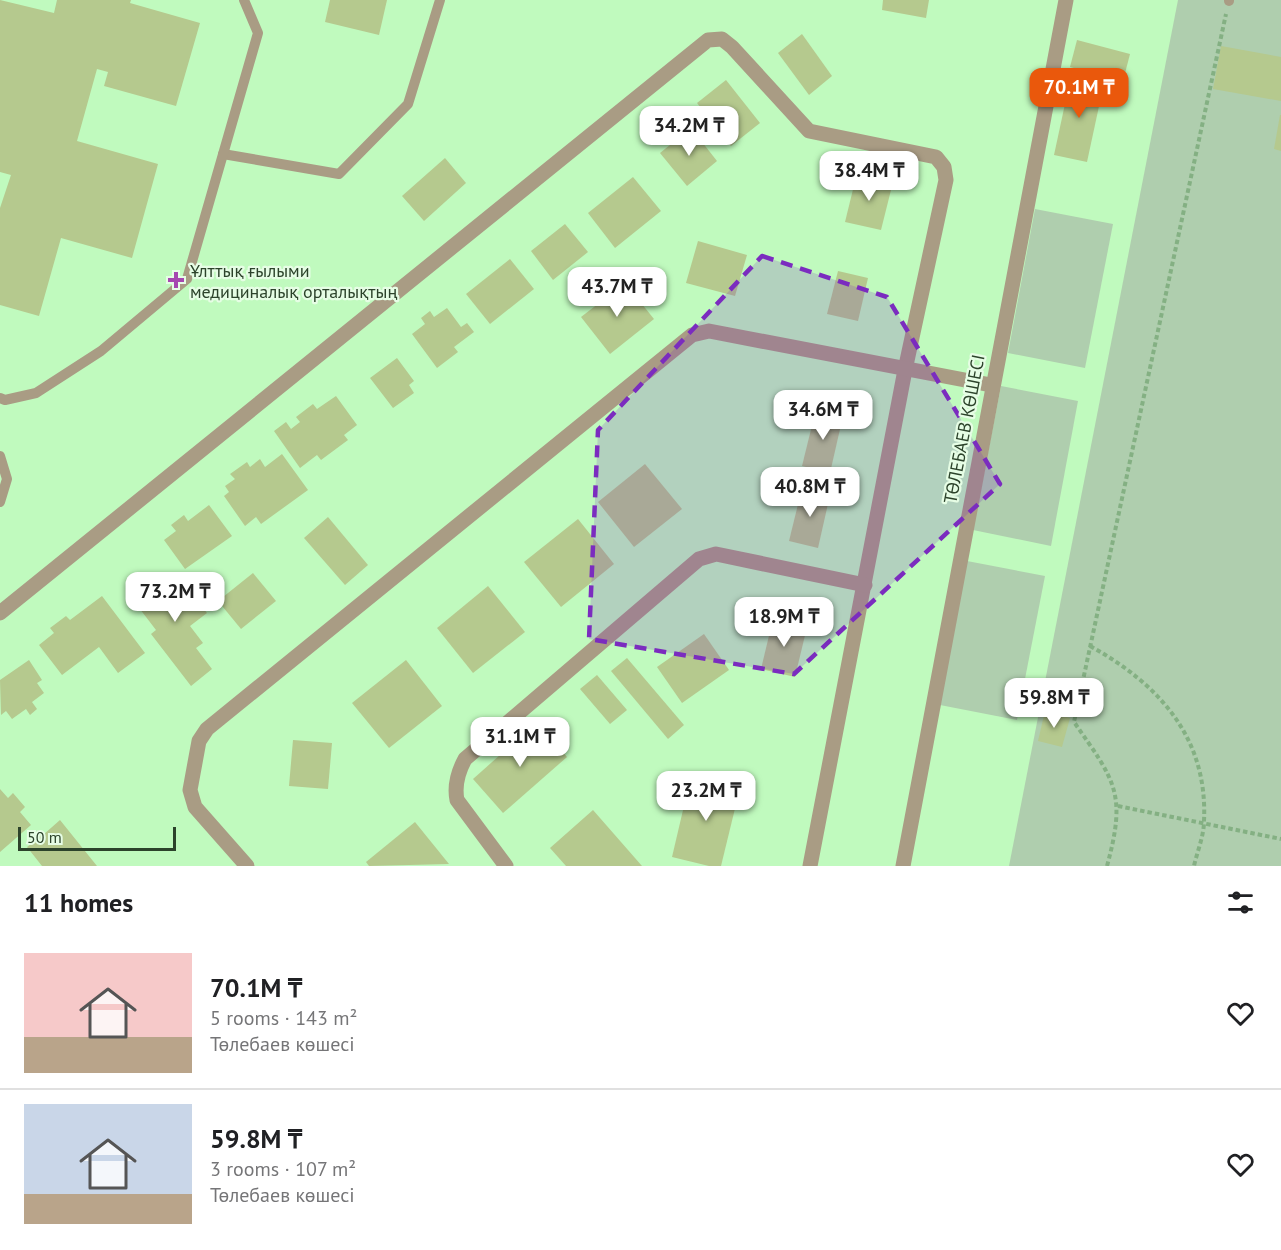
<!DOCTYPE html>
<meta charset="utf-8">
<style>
:root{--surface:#fff;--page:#f2f2f2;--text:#202124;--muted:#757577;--line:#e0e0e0;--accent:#ea580c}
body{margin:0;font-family:"PT Sans",sans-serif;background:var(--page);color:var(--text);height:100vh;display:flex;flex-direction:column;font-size:22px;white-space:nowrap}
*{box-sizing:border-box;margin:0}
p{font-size:20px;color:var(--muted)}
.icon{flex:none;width:33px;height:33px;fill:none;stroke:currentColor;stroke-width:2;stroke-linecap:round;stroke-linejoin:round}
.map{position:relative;height:866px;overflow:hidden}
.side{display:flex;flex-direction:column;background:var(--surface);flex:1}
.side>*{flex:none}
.scale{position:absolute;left:18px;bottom:15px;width:158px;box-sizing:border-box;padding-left:6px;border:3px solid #2c432b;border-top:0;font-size:16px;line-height:21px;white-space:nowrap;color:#2c432b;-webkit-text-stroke:4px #e6fde5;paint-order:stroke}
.price{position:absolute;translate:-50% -51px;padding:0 14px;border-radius:12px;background:#fff;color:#222;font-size:20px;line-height:39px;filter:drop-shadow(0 2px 3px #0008)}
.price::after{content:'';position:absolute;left:50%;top:36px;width:18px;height:14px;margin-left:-9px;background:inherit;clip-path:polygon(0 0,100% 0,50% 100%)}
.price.current{background:var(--accent);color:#fff}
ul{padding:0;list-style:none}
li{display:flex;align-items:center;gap:18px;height:150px;padding:0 24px}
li+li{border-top:2px solid var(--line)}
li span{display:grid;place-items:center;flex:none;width:168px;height:120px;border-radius:0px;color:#555}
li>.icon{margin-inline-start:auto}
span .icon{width:72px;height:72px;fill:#fffc;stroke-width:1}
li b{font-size:26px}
h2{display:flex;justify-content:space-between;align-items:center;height:72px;padding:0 24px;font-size:26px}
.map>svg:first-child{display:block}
.green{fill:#afceae}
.building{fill:#b5c98e}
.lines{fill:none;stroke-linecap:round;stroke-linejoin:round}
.path{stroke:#84b083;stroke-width:4;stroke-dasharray:4.5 3;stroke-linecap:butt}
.lane{stroke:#a99c84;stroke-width:10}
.street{stroke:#a99c84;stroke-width:15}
.marked{fill:#7b2cbf;fill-opacity:0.2;stroke:#7b2cbf;stroke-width:4.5;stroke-dasharray:12 8;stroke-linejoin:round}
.poi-dot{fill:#a647b0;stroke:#e6fde5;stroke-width:2}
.labels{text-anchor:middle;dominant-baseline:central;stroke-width:4.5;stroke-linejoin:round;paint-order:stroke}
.poi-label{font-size:18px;fill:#2c432b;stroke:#e6fde5;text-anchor:start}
.street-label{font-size:18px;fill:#2c432b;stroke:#e6fde5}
</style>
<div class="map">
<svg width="1281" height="866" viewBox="0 0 1281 866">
<rect width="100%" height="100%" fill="#c0fabe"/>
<g class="green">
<path d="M1178,0H1281V866H1009Z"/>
<path d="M1035,209L1113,224L1085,368L1008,353Z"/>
<path d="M1001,386L1078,401L1051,546L973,530Z"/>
<path d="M967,561L1045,576L1017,720L940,705Z"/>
</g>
<g class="building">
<path d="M0,0L54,13L57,0H131L130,3L200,23L176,106L104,86L108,72L97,69L77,141L158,164L132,258L61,238L39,316L0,305V208L11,175L0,172Z"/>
<path d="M330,0H387L379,35L325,22Z"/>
<path d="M883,0H929L926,18L882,10Z"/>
<path d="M802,34L832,76L809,95L778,53Z"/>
<path d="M1077,40L1130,54L1123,81L1070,67Z"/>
<path d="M1221,46L1281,57V101L1213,89Z"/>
<path d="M1071,76L1104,83L1087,162L1054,155Z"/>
<path d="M726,80L760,123L731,146L697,103Z"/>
<path d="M1280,115H1281V151L1274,149Z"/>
<path d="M691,128L717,161L687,186L660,153Z"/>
<path d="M445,158L466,183L424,221L402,196Z"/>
<path d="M857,173L893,182L881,230L845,222Z"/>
<path d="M633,177L661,211L615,248L588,213Z"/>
<path d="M565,224L588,252L553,280L531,251Z"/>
<path d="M698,241L747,255L735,296L686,283Z"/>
<path d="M510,259L534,289L490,324L466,294Z"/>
<path d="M838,271L868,278L858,321L827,314Z"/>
<path d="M625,283L654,319L610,354L581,317Z"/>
<path d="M447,308L461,327L467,323L474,332L454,347L458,352L437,368L412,334L425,324L421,318L430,311L434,317Z"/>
<path d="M397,358L414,381L409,385L414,393L393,408L370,378Z"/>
<path d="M336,396L357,425L344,435L348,440L321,460L317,455L300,468L274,431L286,422L291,429L300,422L296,417L313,404L317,409Z"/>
<path d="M816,409L843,416L830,473L802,466Z"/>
<path d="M282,454L308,490L261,524L256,517L245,526L224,496L229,492L225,486L235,479L230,474L247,462L250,467L260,459L265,467Z"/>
<path d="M645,464L682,509L634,547L598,502Z"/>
<path d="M802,488L830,495L818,548L789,541Z"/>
<path d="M209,505L232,536L185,569L164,540L176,531L171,525L184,515L188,521Z"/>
<path d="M328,517L368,565L345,585L304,538Z"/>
<path d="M578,519L614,564L561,607L524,562Z"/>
<path d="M150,572L157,581L164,576L168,580L177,574L207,613L190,626L203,643L196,648L212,669L191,686L151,634L156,630L133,600L145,591L138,582Z"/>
<path d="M253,573L276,601L241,629L218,601Z"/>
<path d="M488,586L525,632L473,673L437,628Z"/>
<path d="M102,596L145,653L118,673L99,647L62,675L39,645L54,633L50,628L66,616L70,620Z"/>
<path d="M773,619L807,627L795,677L761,669Z"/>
<path d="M704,634L729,670L682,703L657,667Z"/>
<path d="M627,658L684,725L668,739L611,671Z"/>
<path d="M29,660L42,680L37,683L44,693L32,702L37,709L30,715L26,709L12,719L6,711L1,715L0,680Z"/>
<path d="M406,660L442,706L389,748L352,703Z"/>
<path d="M597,675L627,710L610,724L580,689Z"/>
<path d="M1045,711L1070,718L1062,747L1038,741Z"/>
<path d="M537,722L567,757L503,813L473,779Z"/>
<path d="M293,740L332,743L328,789L289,786Z"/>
<path d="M691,776L740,788L721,866H709L672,857Z"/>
<path d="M0,789L8,798L13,793L25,807L20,812L31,825L0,852Z"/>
<path d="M593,810L642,866H566L550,848Z"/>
<path d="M60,820L97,866H42L27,847L35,841L31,836L39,830L43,835Z"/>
<path d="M415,822L449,864L369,866L366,862Z"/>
</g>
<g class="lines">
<g class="path">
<path d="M1090,646C1159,684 1208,738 1204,821C1204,836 1197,852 1194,866"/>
<path d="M1118,806L1281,839"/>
<path d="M1107,866C1127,793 1115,781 1074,722L1226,14"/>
</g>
<g class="lane">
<path d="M1229,1V0"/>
<path d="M223,154L339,174L408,104L440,0"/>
<path d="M0,398L5,400L36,393L101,351L187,279L258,33L244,0"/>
<path d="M0,456L7,479L0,502"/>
</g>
<g class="street">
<path d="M0,613L708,40L722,39L732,47L809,131L936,157L944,167L946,180L905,370L810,866"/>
<path d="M247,866L195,807L190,790L199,741L207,729L692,335L709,331L991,385"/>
<path d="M506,866L457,800C454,785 458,772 465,759L699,559L716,554L865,585"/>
<path d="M903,866L1066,0"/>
</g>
</g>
<path class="marked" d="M762,256L887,297L1000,484L794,674L589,639L598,430Z"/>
<path class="poi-dot" d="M173 271h6v6h6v6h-6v6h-6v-6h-6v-6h6z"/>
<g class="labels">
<g class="poi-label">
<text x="190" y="270">Ұлттық ғылыми<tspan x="190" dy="21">медициналық орталықтың</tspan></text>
</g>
<g class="street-label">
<text transform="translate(964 429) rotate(-79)">ТӨЛЕБАЕВ КӨШЕСІ</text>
</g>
</g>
</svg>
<div class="scale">50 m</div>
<b class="price current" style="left:1079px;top:119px">70.1M ₸</b>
<b class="price" style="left:689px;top:157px">34.2M ₸</b>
<b class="price" style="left:869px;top:202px">38.4M ₸</b>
<b class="price" style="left:617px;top:318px">43.7M ₸</b>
<b class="price" style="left:823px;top:441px">34.6M ₸</b>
<b class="price" style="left:810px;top:518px">40.8M ₸</b>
<b class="price" style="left:175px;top:623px">73.2M ₸</b>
<b class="price" style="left:784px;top:648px">18.9M ₸</b>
<b class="price" style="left:1054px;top:729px">59.8M ₸</b>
<b class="price" style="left:520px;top:768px">31.1M ₸</b>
<b class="price" style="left:706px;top:822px">23.2M ₸</b>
</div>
<section class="side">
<h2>11 homes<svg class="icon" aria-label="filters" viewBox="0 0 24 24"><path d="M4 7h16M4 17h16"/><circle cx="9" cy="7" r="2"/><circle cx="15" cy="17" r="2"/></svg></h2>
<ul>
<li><span style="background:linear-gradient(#f6c9c9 70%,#b9a48a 0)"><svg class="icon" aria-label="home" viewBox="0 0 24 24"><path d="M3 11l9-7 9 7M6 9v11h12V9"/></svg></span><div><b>70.1M ₸</b><p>5 rooms · 143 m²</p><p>Төлебаев көшесі</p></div><svg class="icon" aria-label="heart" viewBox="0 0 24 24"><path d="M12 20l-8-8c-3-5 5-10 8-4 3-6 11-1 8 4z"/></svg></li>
<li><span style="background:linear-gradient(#c9d6e8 75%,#b9a48a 0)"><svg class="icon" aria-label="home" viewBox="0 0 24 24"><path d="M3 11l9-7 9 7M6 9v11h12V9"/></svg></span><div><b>59.8M ₸</b><p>3 rooms · 107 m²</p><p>Төлебаев көшесі</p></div><svg class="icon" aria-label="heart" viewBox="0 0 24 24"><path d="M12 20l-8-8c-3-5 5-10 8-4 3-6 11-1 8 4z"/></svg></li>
</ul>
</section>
